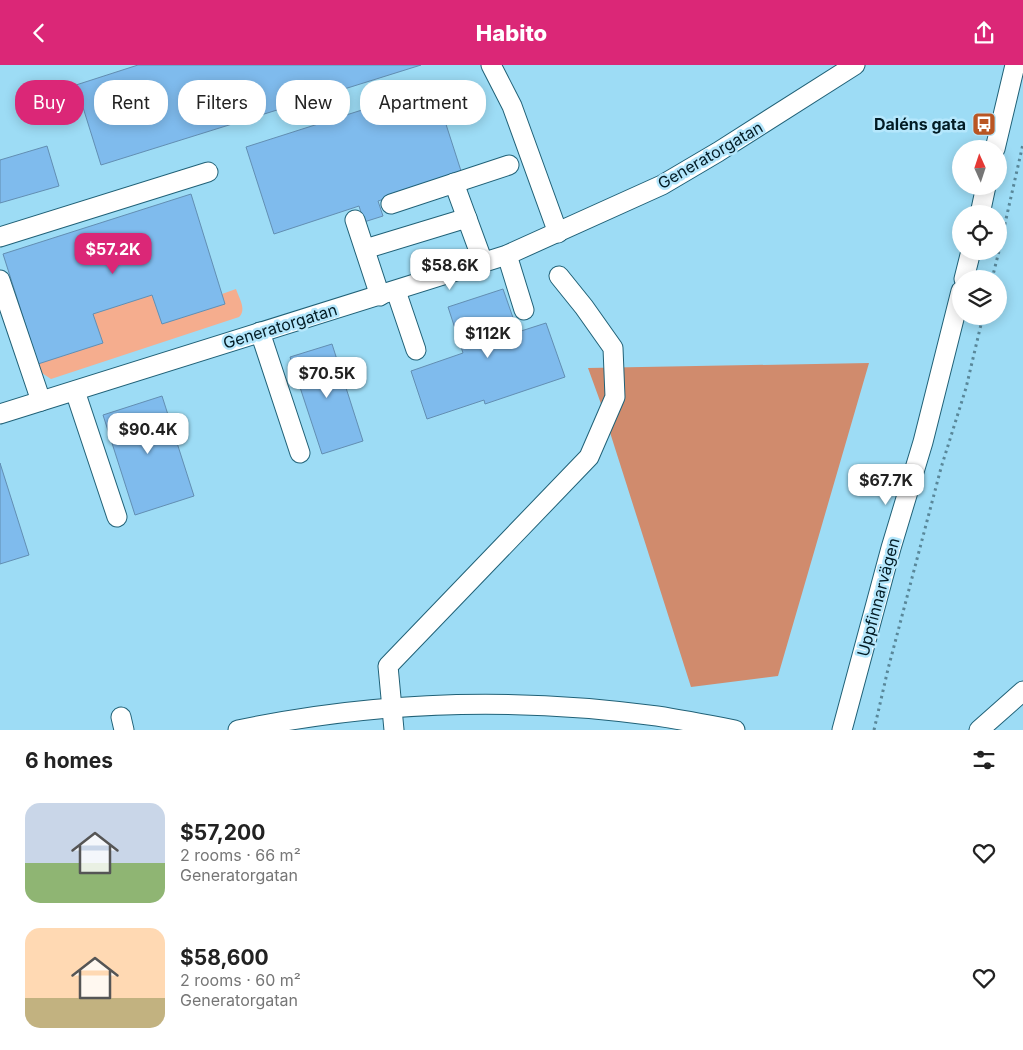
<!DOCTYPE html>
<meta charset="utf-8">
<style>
:root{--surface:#fff;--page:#f6f6f6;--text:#222;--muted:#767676;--accent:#db2777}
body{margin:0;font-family:Inter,sans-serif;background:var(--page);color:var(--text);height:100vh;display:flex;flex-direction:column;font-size:19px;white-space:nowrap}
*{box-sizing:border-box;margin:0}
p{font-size:16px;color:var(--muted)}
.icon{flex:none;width:28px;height:28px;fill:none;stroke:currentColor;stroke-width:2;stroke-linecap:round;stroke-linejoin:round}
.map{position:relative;height:665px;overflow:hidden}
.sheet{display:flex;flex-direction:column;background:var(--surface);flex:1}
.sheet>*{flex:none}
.guide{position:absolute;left:15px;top:15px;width:500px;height:45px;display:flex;gap:10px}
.needle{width:32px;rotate:357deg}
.fabs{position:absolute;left:952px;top:75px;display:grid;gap:10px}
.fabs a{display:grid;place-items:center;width:55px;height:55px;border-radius:50%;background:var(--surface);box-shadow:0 2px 12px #0003;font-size:25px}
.price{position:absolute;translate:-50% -42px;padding:0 11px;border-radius:10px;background:#fff;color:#222;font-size:16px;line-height:32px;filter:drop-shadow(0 1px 2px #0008)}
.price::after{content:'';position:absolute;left:50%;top:30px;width:15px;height:11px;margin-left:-8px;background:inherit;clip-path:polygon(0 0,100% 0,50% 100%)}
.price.current{background:var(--accent);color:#fff}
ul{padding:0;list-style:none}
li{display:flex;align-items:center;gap:15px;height:125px;padding:0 25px}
li span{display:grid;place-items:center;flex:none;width:140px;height:100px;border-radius:15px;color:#555}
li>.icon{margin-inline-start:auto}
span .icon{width:60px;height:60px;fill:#fffc;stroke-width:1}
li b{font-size:21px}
h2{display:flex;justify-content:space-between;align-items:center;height:60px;padding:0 25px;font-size:21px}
.chip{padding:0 18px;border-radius:20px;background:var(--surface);box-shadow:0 2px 12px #0003;font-size:18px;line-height:45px}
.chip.current{background:var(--accent);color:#fff}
header{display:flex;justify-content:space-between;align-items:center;height:65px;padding:0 25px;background:var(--accent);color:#fff;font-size:22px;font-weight:800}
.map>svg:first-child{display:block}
.green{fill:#f5ad8e}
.forest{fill:#d08b6d}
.building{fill:#7fbbed;stroke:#628eb2}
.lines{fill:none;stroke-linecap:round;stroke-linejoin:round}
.minor-casing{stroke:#206177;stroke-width:21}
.path{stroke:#598799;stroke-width:3;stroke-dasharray:2.5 4;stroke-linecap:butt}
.minor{stroke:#fff;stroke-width:19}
.labels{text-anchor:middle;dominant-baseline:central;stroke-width:5;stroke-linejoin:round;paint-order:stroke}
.poi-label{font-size:16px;font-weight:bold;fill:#021b24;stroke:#b5e7fc;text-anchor:end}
.street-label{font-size:16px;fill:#021b24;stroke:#b5e7fc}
</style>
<header><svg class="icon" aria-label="back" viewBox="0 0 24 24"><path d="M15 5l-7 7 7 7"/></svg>Habito<svg class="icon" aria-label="share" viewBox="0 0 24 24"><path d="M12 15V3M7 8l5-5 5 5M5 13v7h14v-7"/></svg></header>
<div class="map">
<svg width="1023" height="665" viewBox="0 0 1023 665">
<rect width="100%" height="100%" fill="#9ddcf5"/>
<path class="green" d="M236,224C239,233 247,245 239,252L51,314L42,308L38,299L102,278L93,249L152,230L162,259L225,239L222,229Z"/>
<path class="forest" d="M869,298L778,611L691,622L600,336L588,303Z"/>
<g class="building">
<path d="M138,0H421L101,100L76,20Z"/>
<path d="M434,22L462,109L378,136L383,151L364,157L359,141L274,169L246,82Z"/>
<path d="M47,81L59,121L0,138V95Z"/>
<path d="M191,129L225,239L162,259L152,230L93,249L103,278L38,299L3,189Z"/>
<path d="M503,224L518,267L546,258L565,312L485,339L484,335L427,354L411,306L463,288L448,242Z"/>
<path d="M332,279L363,376L322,389L290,292Z"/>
<path d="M162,331L194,431L135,450L103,350Z"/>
<path d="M0,398L29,490L0,499Z"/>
</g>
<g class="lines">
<g class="minor-casing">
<g id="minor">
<path d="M491,0L512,41L558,168"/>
<path d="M995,84L1015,0"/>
<path d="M454,118L483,197"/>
<path d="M391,139L509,100"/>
<path d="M980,149L986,121"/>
<path d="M355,155L380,231"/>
<path d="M0,172L208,107"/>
<path d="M365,184L467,153"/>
<path d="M507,190L524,245"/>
<path d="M964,214L971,186"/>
<path d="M0,215L41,336"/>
<path d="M396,226L416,285"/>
<path d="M260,267L300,388"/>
<path d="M75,326L117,452"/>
<path d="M0,349L507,190L662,120L718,87L855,0"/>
<path d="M121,652L124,665"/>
<path d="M238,665C375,636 518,632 657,651C683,655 709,660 735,665"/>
<path d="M394,665L388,601L589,392L615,332L613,283L584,242L559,211"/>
<path d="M842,665L891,483L923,377L961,226"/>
<path d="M979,665L1023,626"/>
</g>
</g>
<g class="path">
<path d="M999,185L1023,79"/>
<path d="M992,214L999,186"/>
<path d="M874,665L888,604L941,403L966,323L983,251"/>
</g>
<use href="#minor" class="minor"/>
</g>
<defs>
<g id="bus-square" transform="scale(1.25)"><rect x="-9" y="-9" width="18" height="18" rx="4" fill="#ba5623" stroke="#b5e7fc"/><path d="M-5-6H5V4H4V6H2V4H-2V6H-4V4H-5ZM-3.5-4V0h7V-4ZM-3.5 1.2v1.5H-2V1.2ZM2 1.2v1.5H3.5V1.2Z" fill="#fff"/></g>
</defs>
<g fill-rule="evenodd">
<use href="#bus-square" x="984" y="59"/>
</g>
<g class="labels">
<g class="poi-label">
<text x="966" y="59">Daléns gata</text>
</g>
<g class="street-label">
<text transform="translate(710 90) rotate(-30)">Generatorgatan</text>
<text transform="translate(280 261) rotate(-17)">Generatorgatan</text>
<text transform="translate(878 532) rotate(-75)">Uppfinnarvägen</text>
</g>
</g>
</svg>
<div class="fabs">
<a><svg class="needle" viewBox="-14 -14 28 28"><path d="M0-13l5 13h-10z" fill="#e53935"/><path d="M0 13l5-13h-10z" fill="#767676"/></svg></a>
<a><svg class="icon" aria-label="locate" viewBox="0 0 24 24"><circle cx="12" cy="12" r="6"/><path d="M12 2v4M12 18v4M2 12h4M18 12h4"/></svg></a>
<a><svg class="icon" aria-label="layers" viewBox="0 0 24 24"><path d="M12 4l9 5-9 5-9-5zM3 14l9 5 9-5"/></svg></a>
</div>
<b class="price current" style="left:113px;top:210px">$57.2K</b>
<b class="price" style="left:450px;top:226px">$58.6K</b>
<b class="price" style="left:488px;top:294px">$112K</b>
<b class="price" style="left:327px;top:334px">$70.5K</b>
<b class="price" style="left:148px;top:390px">$90.4K</b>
<b class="price" style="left:886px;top:441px">$67.7K</b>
<div class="guide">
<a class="chip current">Buy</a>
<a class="chip">Rent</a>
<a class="chip">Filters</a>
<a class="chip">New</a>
<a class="chip">Apartment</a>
</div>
</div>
<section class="sheet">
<h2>6 homes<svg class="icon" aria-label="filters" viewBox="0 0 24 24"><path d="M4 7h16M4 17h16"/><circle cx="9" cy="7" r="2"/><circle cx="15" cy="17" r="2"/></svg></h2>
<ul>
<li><span style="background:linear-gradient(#c9d6e8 60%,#8fb573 0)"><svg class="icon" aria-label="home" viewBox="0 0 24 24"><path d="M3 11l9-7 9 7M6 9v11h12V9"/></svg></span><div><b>$57,200</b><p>2 rooms · 66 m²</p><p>Generatorgatan</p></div><svg class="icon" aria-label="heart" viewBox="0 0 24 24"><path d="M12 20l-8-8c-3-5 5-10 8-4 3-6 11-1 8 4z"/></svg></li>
<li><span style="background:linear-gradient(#ffd9b3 70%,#c2b280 0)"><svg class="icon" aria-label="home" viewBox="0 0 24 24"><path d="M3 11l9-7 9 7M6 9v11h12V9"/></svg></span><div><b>$58,600</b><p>2 rooms · 60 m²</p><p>Generatorgatan</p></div><svg class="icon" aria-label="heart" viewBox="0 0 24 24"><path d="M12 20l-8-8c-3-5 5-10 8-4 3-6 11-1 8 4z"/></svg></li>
</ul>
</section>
